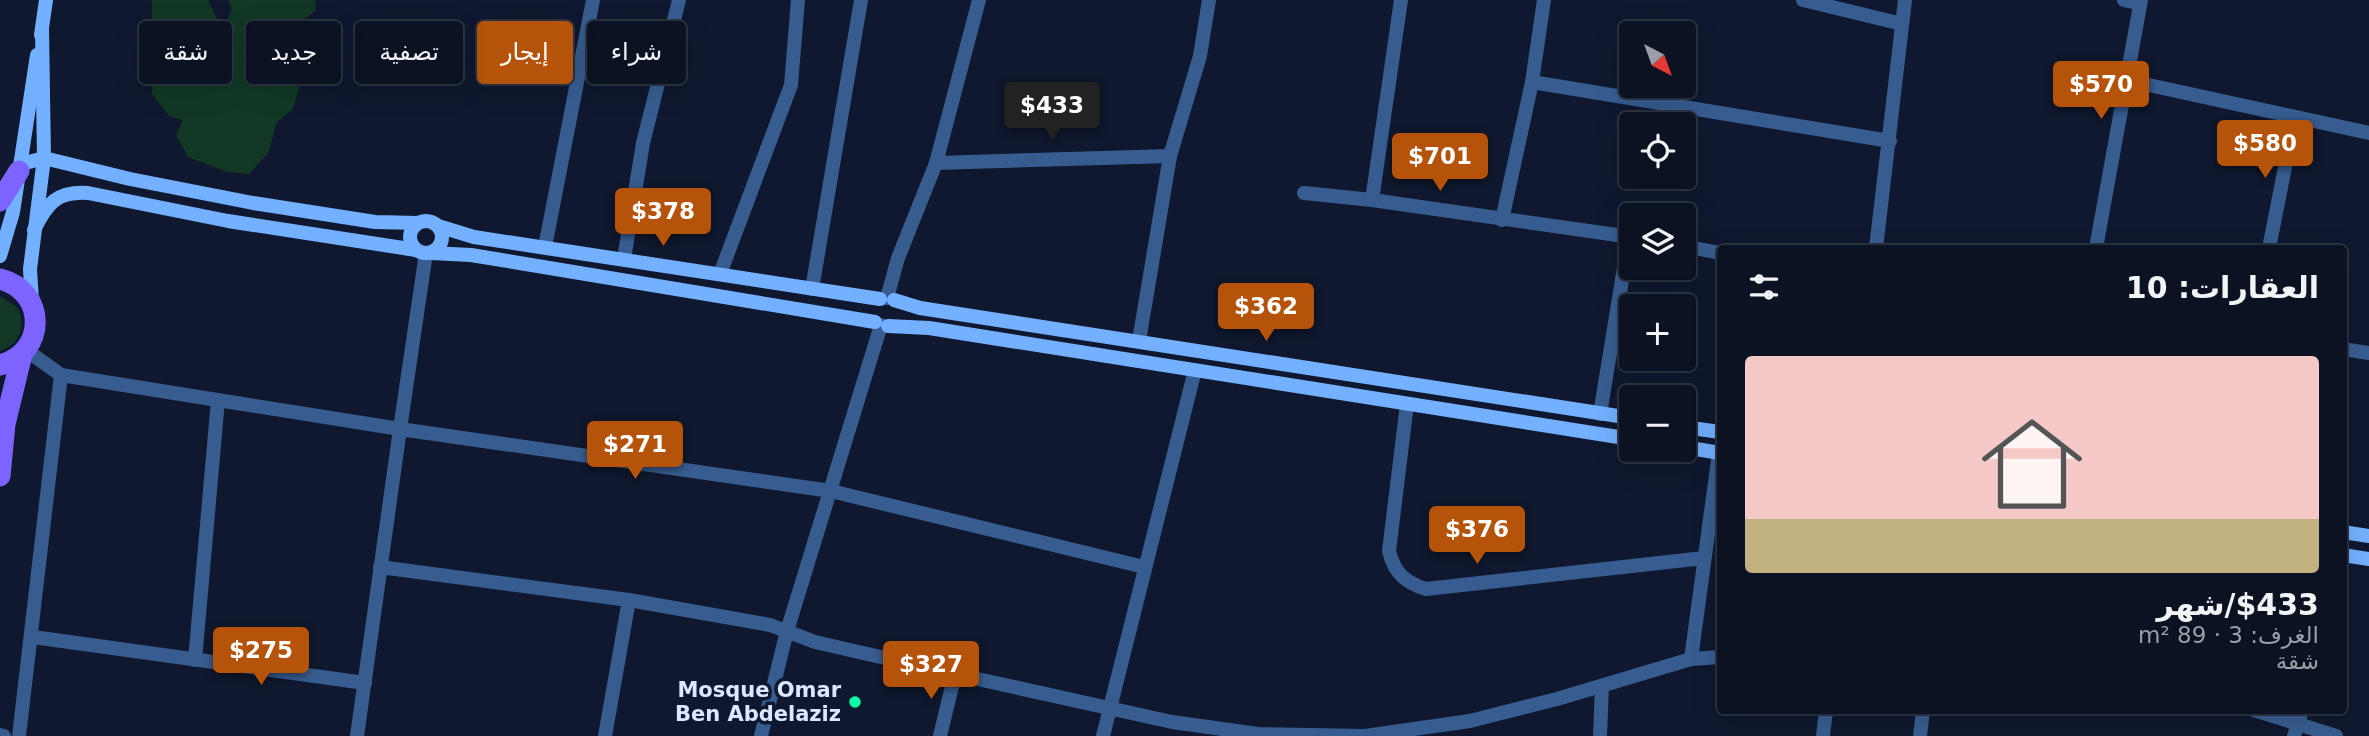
<!DOCTYPE html>
<html lang="ar">
<meta charset="utf-8">
<style>
:root{--surface:#0b1222;--page:#19202f;--text:#f1f3f6;--muted:#9a9ea5;--line:#2b3240;--accent:#b45309}
body{margin:0;font-family:"DejaVu Sans","Noto Naskh Arabic",sans-serif;background:var(--page);color:var(--text);direction:rtl;height:100vh;display:flex;flex-direction:column;font-size:26px;white-space:nowrap}
*{box-sizing:border-box;margin:0}
p{font-size:23px;color:var(--muted)}
.icon{flex:none;width:38px;height:38px;fill:none;stroke:currentColor;stroke-width:2;stroke-linecap:round;stroke-linejoin:round}
.map{position:relative;flex:1;overflow:hidden;direction:ltr}
.side{position:absolute;left:1717px;top:245px;width:630px;height:469px;display:flex;flex-direction:column;background:var(--surface);border-radius:7px;box-shadow:0 7px 28px #0002,0 0 0 2px var(--line);direction:rtl}
.side>*{flex:none}
.hud{position:absolute;left:21px;top:21px;width:665px;height:63px;direction:rtl;display:flex;gap:14px}
.needle{width:46px;rotate:139deg}
.controls{position:absolute;left:1619px;top:21px;display:grid;gap:14px}
.controls a{display:grid;place-items:center;width:77px;height:77px;border-radius:7px;background:var(--surface);box-shadow:0 7px 28px #0002,0 0 0 2px var(--line);font-size:35px}
.price{position:absolute;translate:-50% -60px;padding:0 16px;border-radius:7px;background:var(--accent);color:#fff;font-size:23px;line-height:46px;filter:drop-shadow(0 2px 4px #0008)}
.price::after{content:'';position:absolute;left:50%;top:42px;width:21px;height:16px;margin-left:-10px;background:inherit;clip-path:polygon(0 0,100% 0,50% 100%)}
.price.active{background:#222;color:#fff}
ul{padding:0;list-style:none}
li{display:grid;align-content:center;gap:14px;height:371px;padding:0 28px}
li+li{border-top:2px solid var(--line)}
li span{display:grid;place-items:center;height:217px;border-radius:7px;color:#555}
li>.icon{margin-inline-start:auto}
span .icon{width:126px;height:126px;fill:#fffc;stroke-width:1}
li b{font-size:30px}
h2{display:flex;justify-content:space-between;align-items:center;height:84px;padding:0 28px;font-size:30px}
.tag{padding:0 24px;border-radius:7px;background:var(--surface);box-shadow:0 7px 28px #0002,0 0 0 2px var(--line);font-size:24px;line-height:63px}
.tag.active{background:var(--accent);color:#fff}
.map>svg:first-child{display:block}
.green{fill:#123825}
.lines{fill:none;stroke-linecap:round;stroke-linejoin:round}
.street{stroke:#375d90;stroke-width:14}
.secondary{stroke:#73b0ff;stroke-width:14}
.primary{stroke:#7d63ff;stroke-width:21}
.poi-dot{fill:#08ffa6;stroke:#0f182e;stroke-width:2.5}
.labels{text-anchor:middle;dominant-baseline:central;stroke-width:7;stroke-linejoin:round;paint-order:stroke}
.poi-label{font-size:21px;font-weight:bold;fill:#dce8ff;stroke:#0f182e;text-anchor:end}
</style>
<div class="map">
<svg width="2369" height="736" viewBox="0 0 2369 736">
<rect width="100%" height="100%" fill="#0f182e"/>
<g class="green">
<path d="M152,0H208L217,19L227,21L232,9L228,0H315L316,10L295,27L305,67L293,109L276,123L269,152L249,174L227,172L188,157L176,135L183,120L169,116L152,94Z"/>
<path d="M0,296L18,308C26,327 20,344 0,351Z"/>
</g>
<g class="lines">
<g class="street">
<path d="M1803,0L1902,24"/>
<path d="M2124,0L2140,3"/>
<path d="M2126,80L2369,133"/>
<path d="M1532,82L1890,141"/>
<path d="M936,163L1170,156"/>
<path d="M1304,193L1372,200L1401,0"/>
<path d="M1372,200L1631,237"/>
<path d="M1502,220L1532,82L1544,0"/>
<path d="M1684,246L1720,253"/>
<path d="M545,247L593,0"/>
<path d="M1876,248L1905,0"/>
<path d="M2096,248L2141,0"/>
<path d="M2269,248L2295,117"/>
<path d="M624,259L643,143L679,0"/>
<path d="M720,274L791,85L798,0"/>
<path d="M812,289L861,0"/>
<path d="M887,298L898,258L936,163L979,0"/>
<path d="M1139,341L1170,156L1200,56L1209,0"/>
<path d="M2343,349L2369,353"/>
<path d="M26,350L61,375L400,429L426,253"/>
<path d="M1407,404L1389,551C1394,573 1406,583 1426,589L1704,558"/>
<path d="M1600,414L1629,237"/>
<path d="M380,567L629,600L770,625L815,642L955,674L1172,722L1258,734L1365,736L1470,721L1557,699L1691,659L1720,657"/>
<path d="M33,637L365,683"/>
<path d="M1691,659L1719,453"/>
<path d="M195,660L218,400"/>
<path d="M2254,710L2336,736"/>
<path d="M0,735L4,736"/>
<path d="M19,736L61,375"/>
<path d="M357,736L400,429L831,491L1144,567"/>
<path d="M605,736L629,600"/>
<path d="M761,736L787,631L881,325"/>
<path d="M940,736L955,674"/>
<path d="M1103,736L1195,370"/>
<path d="M1600,736L1602,686"/>
<path d="M1823,736L1826,710"/>
<path d="M1920,736L1923,710"/>
<path d="M2294,736L2302,710"/>
</g>
<g class="secondary">
<path d="M41,35L46,0"/>
<path d="M19,171L25,163L44,158L130,179L253,203L375,222L418,223"/>
<circle cx="426" cy="237" r="16"/>
<path d="M438,226L474,237L880,299"/>
<path d="M34,230C47,203 57,191 88,193L228,221L416,250"/>
<path d="M431,253L471,255L875,322"/>
<path d="M0,256L13,212L37,55"/>
<path d="M894,300L920,308L1631,418"/>
<path d="M32,302L30,269L44,158L42,28"/>
<path d="M888,326L929,328L1631,439"/>
<path d="M1684,427L1720,432"/>
<path d="M1684,447L1720,453"/>
<path d="M2343,532L2369,536"/>
<path d="M2343,555L2369,559"/>
</g>
<g class="primary">
<path d="M0,201L19,171"/>
<path d="M0,279C47,291 47,353 0,365"/>
<path d="M0,476L5,424L22,354"/>
</g>
</g>
<circle class="poi-dot" cx="855" cy="702" r="7"/>
<g class="labels">
<g class="poi-label">
<text x="841" y="690">Mosque Omar<tspan x="841" dy="24">Ben Abdelaziz</tspan></text>
</g>
</g>
</svg>
<div class="controls">
<a><svg class="needle" viewBox="-14 -14 28 28"><path d="M0-13l5 13h-10z" fill="#e53935"/><path d="M0 13l5-13h-10z" fill="#9a9ea5"/></svg></a>
<a><svg class="icon" aria-label="locate" viewBox="0 0 24 24"><circle cx="12" cy="12" r="6"/><path d="M12 2v4M12 18v4M2 12h4M18 12h4"/></svg></a>
<a><svg class="icon" aria-label="layers" viewBox="0 0 24 24"><path d="M12 4l9 5-9 5-9-5zM3 14l9 5 9-5"/></svg></a>
<a>+</a>
<a>−</a>
</div>
<b class="price" style="left:2101px;top:121px">$570</b>
<b class="price active" style="left:1052px;top:142px">$433</b>
<b class="price" style="left:2265px;top:180px">$580</b>
<b class="price" style="left:1440px;top:193px">$701</b>
<b class="price" style="left:663px;top:248px">$378</b>
<b class="price" style="left:1266px;top:343px">$362</b>
<b class="price" style="left:635px;top:481px">$271</b>
<b class="price" style="left:1477px;top:566px">$376</b>
<b class="price" style="left:261px;top:687px">$275</b>
<b class="price" style="left:931px;top:701px">$327</b>
<div class="hud">
<a class="tag">شراء</a>
<a class="tag active">إيجار</a>
<a class="tag">تصفية</a>
<a class="tag">جديد</a>
<a class="tag">شقة</a>
</div>
<section class="side">
<h2>العقارات: 10<svg class="icon" aria-label="filters" viewBox="0 0 24 24"><path d="M4 7h16M4 17h16"/><circle cx="9" cy="7" r="2"/><circle cx="15" cy="17" r="2"/></svg></h2>
<ul>
<li><span style="background:linear-gradient(#f6c9c9 75%,#c2b280 0)"><svg class="icon" aria-label="home" viewBox="0 0 24 24"><path d="M3 11l9-7 9 7M6 9v11h12V9"/></svg></span><div><b>$433/شهر</b><p>الغرف: 3 · 89 m²</p><p>شقة</p></div></li>
</ul>
</section>
</div>
